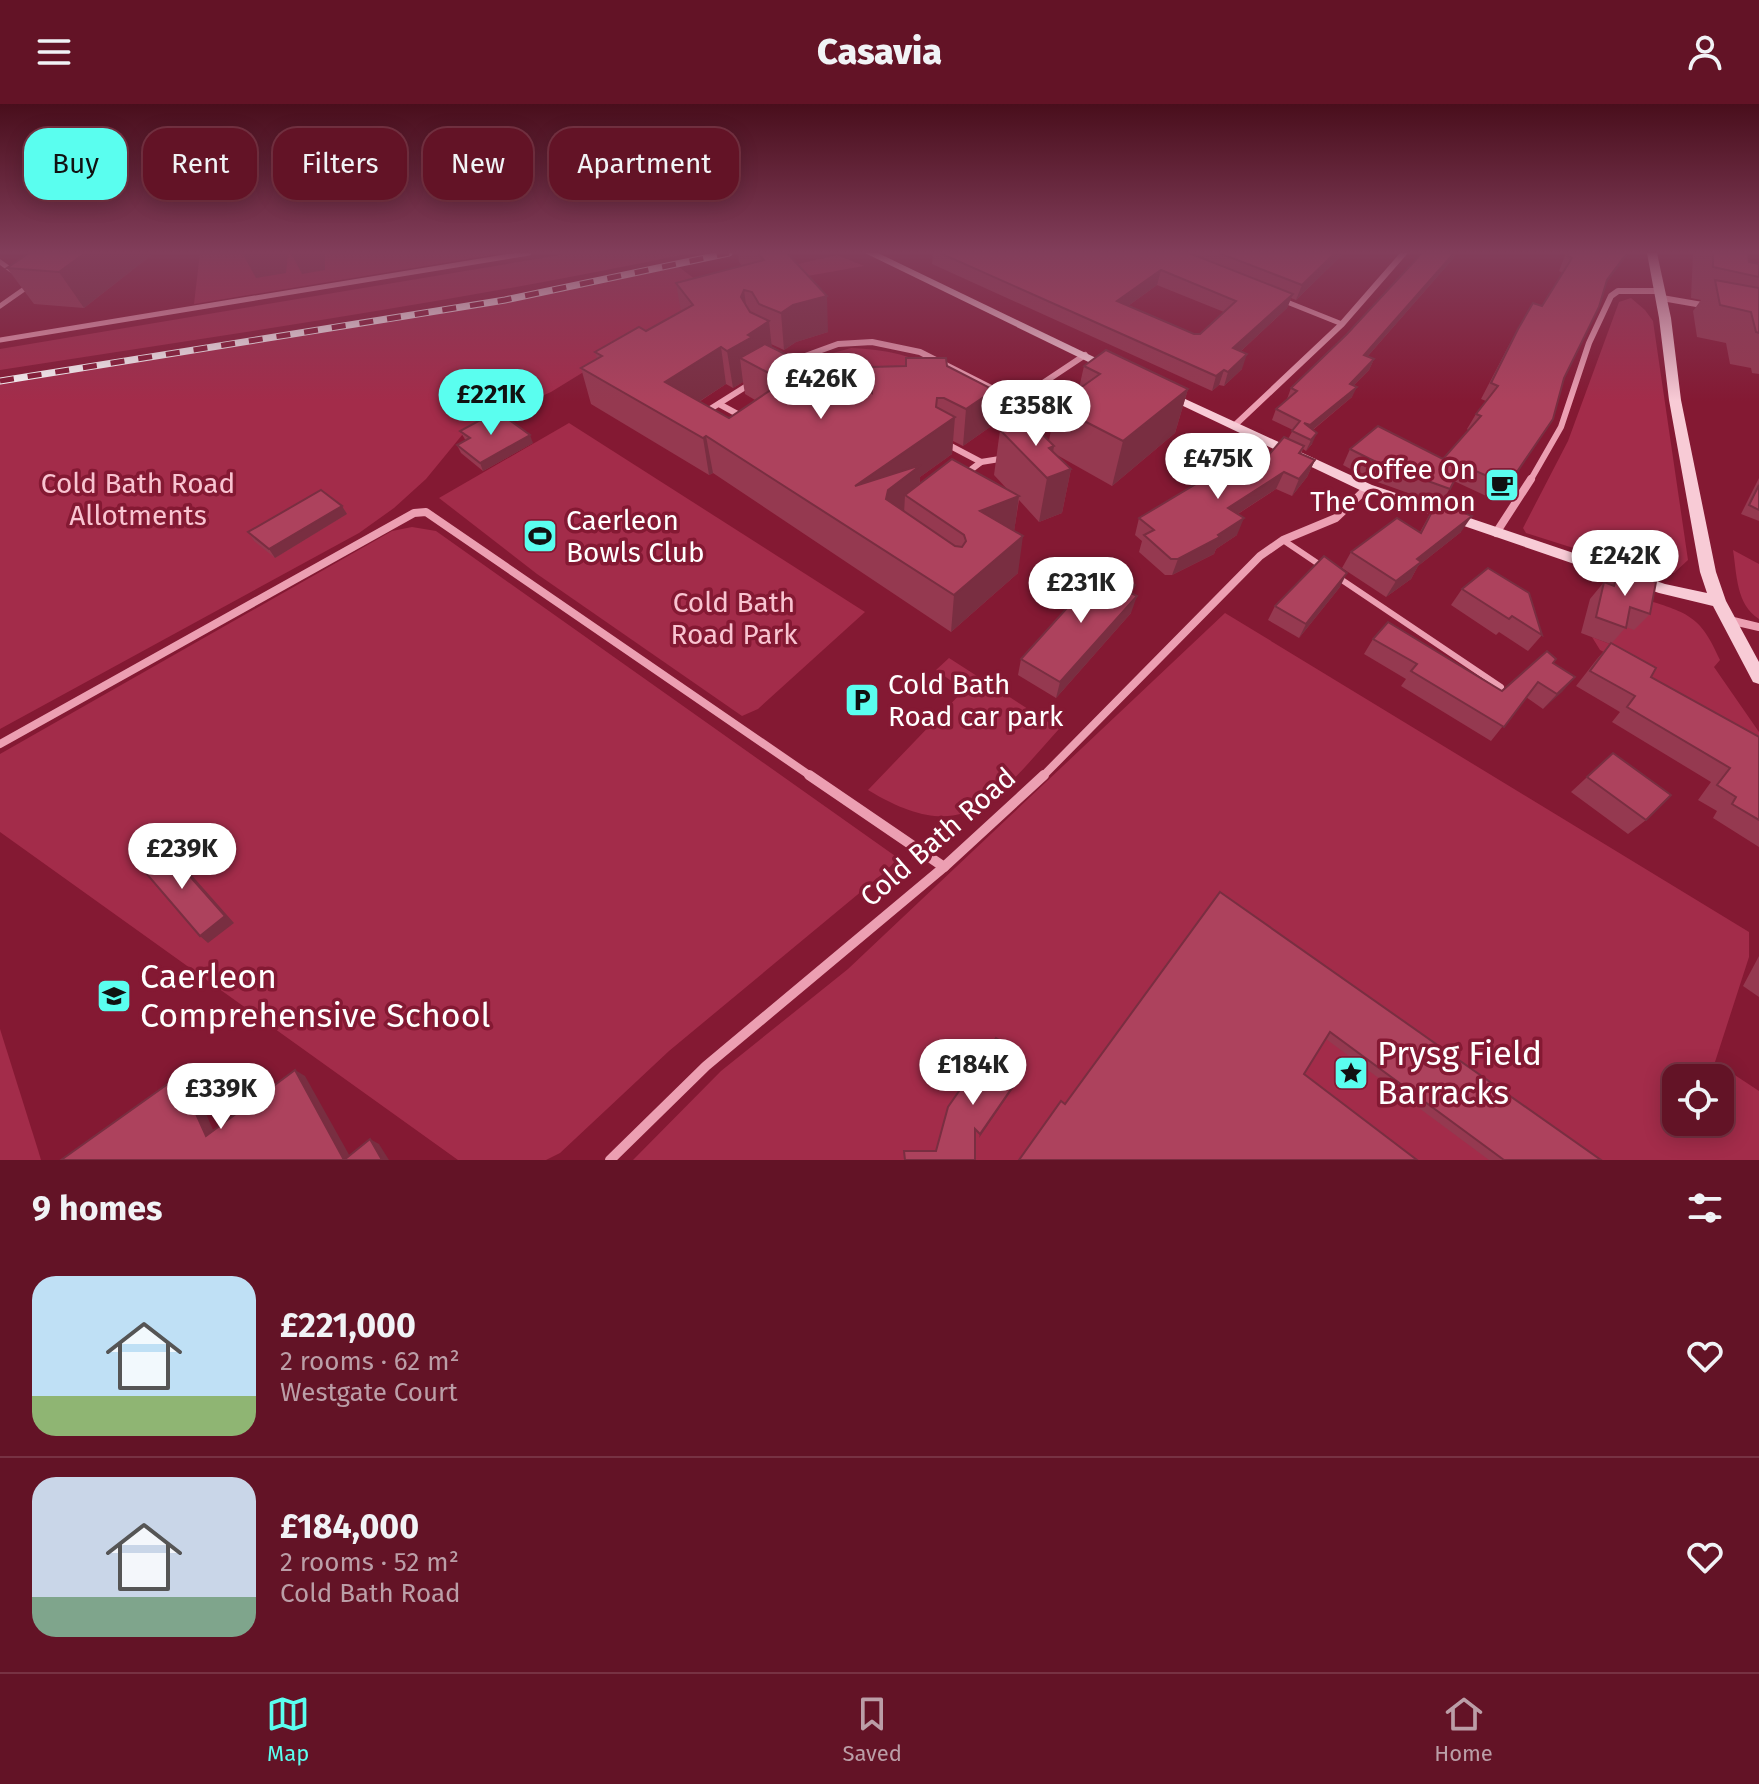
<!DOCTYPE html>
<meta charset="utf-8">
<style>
:root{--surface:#631326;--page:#6c2032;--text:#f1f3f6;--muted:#bb9ea7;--line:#773243;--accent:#5afeef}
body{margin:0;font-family:"Fira Sans",sans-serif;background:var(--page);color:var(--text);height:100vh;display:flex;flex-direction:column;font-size:30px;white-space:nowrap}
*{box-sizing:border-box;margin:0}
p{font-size:26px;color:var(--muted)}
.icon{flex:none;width:44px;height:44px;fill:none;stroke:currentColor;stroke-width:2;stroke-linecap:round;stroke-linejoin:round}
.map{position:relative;height:1056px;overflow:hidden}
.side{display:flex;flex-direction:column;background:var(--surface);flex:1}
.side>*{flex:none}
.top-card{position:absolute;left:24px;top:24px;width:800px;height:72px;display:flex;gap:16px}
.buttons{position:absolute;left:1662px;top:960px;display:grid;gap:16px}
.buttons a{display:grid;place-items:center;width:72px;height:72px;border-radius:16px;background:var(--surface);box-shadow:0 4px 20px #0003,0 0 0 2px var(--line);font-size:40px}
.price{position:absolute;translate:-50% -68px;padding:0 18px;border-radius:28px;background:#fff;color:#222;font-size:26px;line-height:52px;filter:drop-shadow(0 2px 4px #0008)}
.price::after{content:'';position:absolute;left:50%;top:48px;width:24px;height:18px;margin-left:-12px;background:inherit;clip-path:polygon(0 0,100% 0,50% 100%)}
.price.on{background:var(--accent);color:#111}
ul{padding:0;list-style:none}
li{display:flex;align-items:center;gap:24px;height:200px;padding:0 32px}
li+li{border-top:2px solid var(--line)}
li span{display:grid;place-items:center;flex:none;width:224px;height:160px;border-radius:24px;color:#555}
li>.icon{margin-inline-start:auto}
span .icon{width:96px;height:96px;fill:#fffc;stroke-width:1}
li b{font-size:34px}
h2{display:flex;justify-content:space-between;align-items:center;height:96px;padding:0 32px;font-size:34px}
.chip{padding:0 28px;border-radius:24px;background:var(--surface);box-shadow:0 4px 20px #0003,0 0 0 2px var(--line);font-size:28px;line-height:72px}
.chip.on{background:var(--accent);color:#111}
header{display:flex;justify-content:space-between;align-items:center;height:104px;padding:0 32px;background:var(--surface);font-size:36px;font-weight:800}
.tab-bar{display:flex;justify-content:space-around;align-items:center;height:112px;border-top:2px solid var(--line);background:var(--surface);font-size:22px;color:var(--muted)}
.tab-bar a{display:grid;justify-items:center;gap:4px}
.tab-bar .on{color:var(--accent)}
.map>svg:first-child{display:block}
.green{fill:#a32c4a;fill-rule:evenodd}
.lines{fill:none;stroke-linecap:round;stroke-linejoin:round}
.lane-far1{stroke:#ec9fb2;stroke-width:5}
.lane{stroke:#ec9fb2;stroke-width:6}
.street-far2{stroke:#ec9fb2;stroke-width:6}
.street-far1{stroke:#ec9fb2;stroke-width:8}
.street{stroke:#ec9fb2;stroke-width:10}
.secondary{fill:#f8cbd6;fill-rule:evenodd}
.rail-casing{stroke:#fff;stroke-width:7}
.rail{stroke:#841933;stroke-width:5;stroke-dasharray:14;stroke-linecap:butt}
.wall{fill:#953950;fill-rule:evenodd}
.shaded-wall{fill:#792e41}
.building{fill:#ad425d;stroke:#792e41;stroke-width:2;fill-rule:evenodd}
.labels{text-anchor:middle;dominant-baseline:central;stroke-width:7;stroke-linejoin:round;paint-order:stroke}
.poi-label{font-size:28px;fill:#fff;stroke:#841933;text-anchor:start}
.park-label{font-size:28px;fill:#f9c4d1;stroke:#841933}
.street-label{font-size:28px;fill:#fff;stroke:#841933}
.near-poi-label{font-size:34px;fill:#fff;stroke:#841933;text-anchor:start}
</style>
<header><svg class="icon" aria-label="menu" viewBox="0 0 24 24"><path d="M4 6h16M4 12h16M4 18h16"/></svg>Casavia<svg class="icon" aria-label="person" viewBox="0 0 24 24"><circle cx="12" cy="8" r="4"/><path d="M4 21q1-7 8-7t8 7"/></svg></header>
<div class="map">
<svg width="1759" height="1056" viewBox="0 0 1759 1056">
<rect width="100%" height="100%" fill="#841933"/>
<g class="green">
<path d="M200,149H504L194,200Z"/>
<path d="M572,149H691C462,197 231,230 0,266V245Z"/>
<path d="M837,151L864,162L712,189L551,288L467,325L426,375L394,404L359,429L0,625V280L506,198L679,163L704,182Z"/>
<path d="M1631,194L1645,206L1653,217L1688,456L1674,469L1649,468L1526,429L1523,424L1568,337L1619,198Z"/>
<path d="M851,244C886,245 913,252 944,267L868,293L869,286L855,284L815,254Z"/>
<path d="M569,319L865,508L758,605L742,612L537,470L439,394Z"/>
<path d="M412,423L436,427L898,754L886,767L669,947L560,1049L546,1056H458L0,728V650L392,427Z"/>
<path d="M1733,446L1759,460V515C1736,500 1737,471 1733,446Z"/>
<path d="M1641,494C1687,509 1700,510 1720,556L1714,563L1759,628V642L1643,568L1600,546L1592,533L1610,540Z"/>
<path d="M1225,509L1749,828V853L1715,958L1759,987V1056H633L721,967L848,865ZM1676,974H1720V1018H1676Z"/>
<path d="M949,554L1059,625C995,696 965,745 868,686L964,586L936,566Z"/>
<path d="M0,925L38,1046L41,1056H0Z"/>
</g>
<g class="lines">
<g class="lane-far1">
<path d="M0,158L11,166"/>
<path d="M1282,196L1342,220"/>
<path d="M0,202L30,181"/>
<path d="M0,236L529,149"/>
</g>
<g class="lane">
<path d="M1283,436L1323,463"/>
<path d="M1339,474L1501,583"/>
</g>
<g class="street-far2">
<path d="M1662,194L1708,202"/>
<path d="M786,259L838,240L872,238L920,248L999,288L1031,295L1040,281L1085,251"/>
<path d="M1031,295L1033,330"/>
<path d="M719,300L743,313"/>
<path d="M707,307L750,280"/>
<path d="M1234,322L1342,220L1404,149"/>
<path d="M943,338L981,358"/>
<path d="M964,371L981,358L1006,354"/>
<path d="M1530,377L1561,323L1589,239L1611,192L1618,187H1659"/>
</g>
<g class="street-far1">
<path d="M1496,429L1531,375"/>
<path d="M1729,516L1759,523"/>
<path d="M0,640L414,409L426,408L812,673"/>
<path d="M1042,673L1260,452L1283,436L1336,414L1367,384"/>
</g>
<g class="street">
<path d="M809,671L944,763"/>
<path d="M610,1056L706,962L944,763L1044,671"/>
</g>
<g class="secondary">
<path d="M865,149H878L1119,265L1117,268H1109Z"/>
<path d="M1647,149H1657L1671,214L1681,296L1716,468L1726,497L1759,558V580L1753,578L1713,502L1659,489L1362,387L1160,291L1162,288H1170L1372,381L1665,480L1707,489L1700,468L1669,296L1659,214Z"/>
</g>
<g class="rail-casing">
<path id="rail" d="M0,277L505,196L729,149"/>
</g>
<use href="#rail" class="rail"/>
</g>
<g class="wall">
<path d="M29,149H154L84,204L34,200L7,164Z"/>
<path d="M738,149H787L828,228L796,238L784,246L771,240L772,243L821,268L872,289L905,262L906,254L947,262L994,286L990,323L963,342L953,337L952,350L920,373V380L1008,386L994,371L1000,326L1049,337L1055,302L1079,284L1084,262L1188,285L1175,329L1112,382L1057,351L1071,365L1062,409L1039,418L1019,396L1014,427L1018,469L951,528L713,369L709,371L591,300L581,264L597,254L595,248L646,227L681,208L676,179L742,162L739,158ZM743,278L745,290L755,296L729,314L699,298L726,280L733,284Z"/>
<path d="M933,149H1344L1296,196L1291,194L1287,204L1240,248L1242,265L1224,282L1219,281L1212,287L932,160ZM1157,181L1224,208L1200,230H1194L1128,202Z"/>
<path d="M1422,149H1458L1367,253L1374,255L1369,266L1354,281L1352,293L1313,326L1312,340L1306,347L1303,345L1301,350L1315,356L1307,373L1292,392L1276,385L1238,410L1237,431L1216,445L1214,450L1172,471H1165L1139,448L1142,437L1135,431L1139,414L1224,380L1267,353L1288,335L1293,326L1272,316L1276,305L1287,295L1291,284L1347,230Z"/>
<path d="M1566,149H1629L1605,180L1564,274L1553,315L1497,397L1454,377L1441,400L1461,428L1418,462L1411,475L1386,493L1342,464L1351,448L1420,428L1436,399L1369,375L1343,361L1350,345L1443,355L1468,326L1467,325L1476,310L1486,297L1481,295L1509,241L1533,199L1542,202L1563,169L1559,167Z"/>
<path d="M1693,149H1748L1749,158L1759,160V270L1752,269L1751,264L1730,260L1726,239L1697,233L1693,207L1701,196L1691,194Z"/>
<path d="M460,327L533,339L483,367L461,349L457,341L466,337Z"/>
<path d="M1759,374V417L1741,410Z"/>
<path d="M342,402L347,410L275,454L254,437L248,428Z"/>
<path d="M1488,464L1542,531L1528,547L1499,528L1496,531L1451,501L1462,485Z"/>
<path d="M1618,467L1650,510L1634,526L1626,523L1612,539L1651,573L1759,633V743L1713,714L1717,707L1698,696L1711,678L1612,618L1620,608L1576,582L1597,555L1610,540L1581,529L1590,495L1604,478L1607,479Z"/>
<path d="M1135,481L1132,490L1131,509L1056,594L1018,571L1021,555Z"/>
<path d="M1340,483L1299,534L1268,516L1275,502Z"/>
<path d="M1373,535L1502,587L1553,559L1575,573L1543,605L1526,593L1491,637L1401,582L1406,575L1364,550Z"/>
<path d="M1613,649L1646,716L1628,730L1571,688Z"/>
<path d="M1220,788L1601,1056H1489L1326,935L1065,1000Z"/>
<path d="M1759,852V893L1743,882Z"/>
</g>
<g class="shaded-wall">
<path d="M85,149H154L84,204L59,168Z"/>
<path d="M242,149H288L286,169L256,174Z"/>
<path d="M291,149H325V166L302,170Z"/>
<path d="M1335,149H1344L1296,196L1302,181Z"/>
<path d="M1454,149H1458L1359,262L1364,251Z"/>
<path d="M1627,149H1629L1597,191L1607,176Z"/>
<path d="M1161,166L1157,181L1114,212L1117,197Z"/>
<path d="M744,186L749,223L741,193Z"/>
<path d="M1293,190L1287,204L1228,259L1233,244Z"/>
<path d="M827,192L828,228L796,238L784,246L781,209L793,201Z"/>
<path d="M769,217L773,254H740L743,278L733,284L727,247L748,231Z"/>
<path d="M721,243L726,280L672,315L665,278Z"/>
<path d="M1247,250L1242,265L1224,282L1228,268Z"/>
<path d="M1374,255L1369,266L1345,290L1350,280Z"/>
<path d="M1224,266L1219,281L1212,287L1216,272Z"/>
<path d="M1357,283L1352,293L1305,332L1310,321Z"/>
<path d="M1188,285L1175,329L1112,382L1123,337Z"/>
<path d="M994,286L990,323L963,342L966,305Z"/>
<path d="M955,313L952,350L920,373L919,399L905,391L904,410L855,382Z"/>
<path d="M1317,329L1312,340L1306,347L1311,336Z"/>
<path d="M530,331L533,339L483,367L480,359Z"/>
<path d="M706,332L713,369L709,371L703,334Z"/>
<path d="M1054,342L1049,374L1071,365L1062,409L1039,418L1047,374L1049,344Z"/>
<path d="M1315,356L1307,373L1292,392L1299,375Z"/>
<path d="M1284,368L1276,385L1222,420L1228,404Z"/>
<path d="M1019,392L1014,429L980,407Z"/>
<path d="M342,402L347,410L275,454L269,445Z"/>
<path d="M1472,412L1461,428L1418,462L1411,475L1386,493L1396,477L1417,455Z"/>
<path d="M1244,414L1237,431L1216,445L1214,450L1172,471L1178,455L1218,431Z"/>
<path d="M1023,432L1018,469L951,528L954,491Z"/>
<path d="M1347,469L1340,483L1299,534L1306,520Z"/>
<path d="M1137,492L1131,509L1056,594L1060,578Z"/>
<path d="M1575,573L1562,588L1543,605L1557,590Z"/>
<path d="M164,743L173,750L234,819L208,839L200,832Z"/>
<path d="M295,966L305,972L352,1056H344Z"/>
<path d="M179,972L192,978L218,1037L206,1032Z"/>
<path d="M1018,975L1016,980L979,1034L980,1030Z"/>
<path d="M370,1035L379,1040L389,1056H382Z"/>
</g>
<g class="building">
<path d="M29,149H85L59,168L7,164Z"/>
<path d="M758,149H787L827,192L793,201L781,209L759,200L752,188L744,186L741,193L750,208L769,217L748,231L752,233L727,247L721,243L665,278L729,314L784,277L740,254L765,240L821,268L825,266L872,289L871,263L906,262V254H946L947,262L994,286L966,305L944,294H937L936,303L955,313L855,382L921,361L888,386L886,395L955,442L962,443L966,437L964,431L905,391L952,355L1019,392L980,407L1023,432L954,491L706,332L703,334L581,264L602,252L595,248L639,223L646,227L693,201L676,179L764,156Z"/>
<path d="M940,149H1189L1293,190L1233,244L1247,250L1228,268L1224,266L1216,272ZM1161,166L1236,197L1200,230H1194L1117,197Z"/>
<path d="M1219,149H1335L1302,181Z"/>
<path d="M1422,149H1454L1364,251L1374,255L1350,280L1357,283L1310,321L1304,319L1317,329L1311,336L1292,327L1300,317L1276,305L1297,287L1291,284L1347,230Z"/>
<path d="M1569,149H1627L1607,176L1599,203L1564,274L1553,315L1508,381L1462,361L1450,385L1378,359L1350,345L1378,322L1443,355L1481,312L1476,310L1498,282L1491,279L1518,225L1533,199L1542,202L1572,154L1568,152Z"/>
<path d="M1713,149H1748L1749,158L1759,160V173L1713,163Z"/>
<path d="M1715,176L1759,184V229L1756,228L1751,208L1720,201Z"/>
<path d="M1106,246L1188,285L1123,337L1055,302L1100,270L1084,262Z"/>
<path d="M497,307L530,331L480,359L457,341L470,334L460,327Z"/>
<path d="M1028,316L1054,342L1049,344L1071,365L1047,374L1000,326Z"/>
<path d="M1284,333L1304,342L1299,349L1315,356L1299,375L1284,368L1228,404L1244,414L1218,431L1220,433L1178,455H1171L1144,431L1154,426L1139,414L1211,371L1224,380L1254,347L1267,353Z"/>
<path d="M1759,381V406L1749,401Z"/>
<path d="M321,386L342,402L269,445L248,428Z"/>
<path d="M1437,398L1472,412L1417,455L1421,458L1396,477L1351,448L1397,414L1421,429Z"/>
<path d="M1324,452L1347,469L1306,520L1275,502Z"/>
<path d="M1103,464L1135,481L1129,488L1137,492L1060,578L1021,555Z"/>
<path d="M1488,464L1529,489L1542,531L1512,512L1509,515L1462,485Z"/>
<path d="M1618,467L1656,478L1650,510L1630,503L1626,524L1596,513L1604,478L1614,482Z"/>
<path d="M1388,518L1502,587L1547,547L1556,555L1553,559L1575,573L1557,590L1538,578L1504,623L1411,567L1417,560L1373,535Z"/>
<path d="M1611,539L1656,564L1651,573L1759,633V716L1732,700L1736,693L1717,681L1730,664L1627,603L1635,592L1590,567Z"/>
<path d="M1613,649L1671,691L1646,716L1587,673Z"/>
<path d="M164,743L225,812L200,832L139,761Z"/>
<path d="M1220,788L1601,1056H1504L1330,928L1304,970L1417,1056H1019L1061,997L1065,1000Z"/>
<path d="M996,934L1016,946L1005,968L1018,975L980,1030L975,1025V1056H905L904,1047H936L948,1003Z"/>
<path d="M295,966L344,1056L370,1035L382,1056H61L179,972L206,1032Z"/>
</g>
<linearGradient id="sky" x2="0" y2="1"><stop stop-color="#490e1c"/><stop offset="0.5" stop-color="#823e5b"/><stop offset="1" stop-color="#823e5b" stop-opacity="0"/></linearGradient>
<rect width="1759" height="297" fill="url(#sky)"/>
<defs>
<g id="cafe-square" transform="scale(1.8)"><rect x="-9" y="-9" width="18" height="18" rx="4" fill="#5afeef" stroke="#841933"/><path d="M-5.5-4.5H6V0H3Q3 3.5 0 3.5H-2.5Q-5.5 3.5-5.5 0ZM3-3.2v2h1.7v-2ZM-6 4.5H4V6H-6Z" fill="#111"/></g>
<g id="stadium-square" transform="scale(1.8)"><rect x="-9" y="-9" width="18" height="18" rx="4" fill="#5afeef" stroke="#841933"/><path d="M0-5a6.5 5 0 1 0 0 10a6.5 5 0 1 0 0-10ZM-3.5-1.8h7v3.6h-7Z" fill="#111"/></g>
<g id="parking-square" transform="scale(1.8)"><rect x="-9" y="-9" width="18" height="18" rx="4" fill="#5afeef" stroke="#841933"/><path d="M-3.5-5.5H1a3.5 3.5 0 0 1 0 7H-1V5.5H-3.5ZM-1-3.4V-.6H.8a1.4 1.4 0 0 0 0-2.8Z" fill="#111"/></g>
<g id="school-square" transform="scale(1.8)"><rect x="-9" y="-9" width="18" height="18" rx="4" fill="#5afeef" stroke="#841933"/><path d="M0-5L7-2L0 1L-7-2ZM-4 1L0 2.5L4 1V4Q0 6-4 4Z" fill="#111"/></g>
<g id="sight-square" transform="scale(1.8)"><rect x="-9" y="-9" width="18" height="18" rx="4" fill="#5afeef" stroke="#841933"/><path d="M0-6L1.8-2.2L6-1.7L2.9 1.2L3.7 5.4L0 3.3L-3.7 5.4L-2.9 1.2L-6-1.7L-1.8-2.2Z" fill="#111"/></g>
</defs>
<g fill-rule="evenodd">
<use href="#cafe-square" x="1502" y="381"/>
<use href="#stadium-square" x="540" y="432"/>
<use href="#parking-square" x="862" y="596"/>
<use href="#school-square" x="114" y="892"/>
<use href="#sight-square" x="1351" y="969"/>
</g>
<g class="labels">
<g class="poi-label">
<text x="1476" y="365" text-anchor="end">Coffee On<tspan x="1476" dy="32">The Common</tspan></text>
<text x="566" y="416">Caerleon<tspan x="566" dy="32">Bowls Club</tspan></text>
<text x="888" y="580">Cold Bath<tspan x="888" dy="32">Road car park</tspan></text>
</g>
<g class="park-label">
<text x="138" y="379">Cold Bath Road<tspan x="138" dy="32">Allotments</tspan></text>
<text x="734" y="498">Cold Bath<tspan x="734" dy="32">Road Park</tspan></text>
</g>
<g class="street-label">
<text transform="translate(938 733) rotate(-41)">Cold Bath Road</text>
</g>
<g class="near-poi-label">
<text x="140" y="872">Caerleon<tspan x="140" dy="39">Comprehensive School</tspan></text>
<text x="1377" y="949">Prysg Field<tspan x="1377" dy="39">Barracks</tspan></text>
</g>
</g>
</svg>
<div class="buttons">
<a><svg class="icon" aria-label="locate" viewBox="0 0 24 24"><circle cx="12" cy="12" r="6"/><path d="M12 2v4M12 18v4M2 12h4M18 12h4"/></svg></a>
</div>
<b class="price" style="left:821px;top:317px">£426K</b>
<b class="price on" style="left:491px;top:333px">£221K</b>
<b class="price" style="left:1036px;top:344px">£358K</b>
<b class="price" style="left:1218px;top:397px">£475K</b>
<b class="price" style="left:1625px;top:494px">£242K</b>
<b class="price" style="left:1081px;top:521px">£231K</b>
<b class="price" style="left:182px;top:787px">£239K</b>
<b class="price" style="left:973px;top:1003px">£184K</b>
<b class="price" style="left:221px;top:1027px">£339K</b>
<div class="top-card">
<a class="chip on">Buy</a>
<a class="chip">Rent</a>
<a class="chip">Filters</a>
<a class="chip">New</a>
<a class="chip">Apartment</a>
</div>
</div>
<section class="side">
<h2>9 homes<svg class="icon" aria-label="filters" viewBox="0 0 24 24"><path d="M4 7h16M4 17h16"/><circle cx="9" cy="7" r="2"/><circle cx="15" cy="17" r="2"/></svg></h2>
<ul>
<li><span style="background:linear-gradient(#bfe0f5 75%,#8fb573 0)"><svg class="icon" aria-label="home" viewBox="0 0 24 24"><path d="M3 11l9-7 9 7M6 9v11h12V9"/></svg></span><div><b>£221,000</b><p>2 rooms · 62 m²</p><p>Westgate Court</p></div><svg class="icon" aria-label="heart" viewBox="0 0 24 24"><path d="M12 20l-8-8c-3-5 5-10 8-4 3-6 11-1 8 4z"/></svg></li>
<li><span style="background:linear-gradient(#c9d6e8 75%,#7fa58c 0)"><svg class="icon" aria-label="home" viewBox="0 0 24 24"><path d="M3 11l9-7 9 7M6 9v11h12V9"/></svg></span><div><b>£184,000</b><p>2 rooms · 52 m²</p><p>Cold Bath Road</p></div><svg class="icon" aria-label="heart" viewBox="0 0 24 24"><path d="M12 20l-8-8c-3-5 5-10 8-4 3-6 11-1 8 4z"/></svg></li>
</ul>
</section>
<nav class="tab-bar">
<a class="on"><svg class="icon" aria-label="map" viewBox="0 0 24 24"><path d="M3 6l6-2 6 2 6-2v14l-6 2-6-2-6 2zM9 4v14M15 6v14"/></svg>Map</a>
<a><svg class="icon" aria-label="saved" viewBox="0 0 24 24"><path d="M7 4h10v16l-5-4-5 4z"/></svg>Saved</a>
<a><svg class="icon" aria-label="home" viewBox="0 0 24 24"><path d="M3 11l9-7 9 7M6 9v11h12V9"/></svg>Home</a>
</nav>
